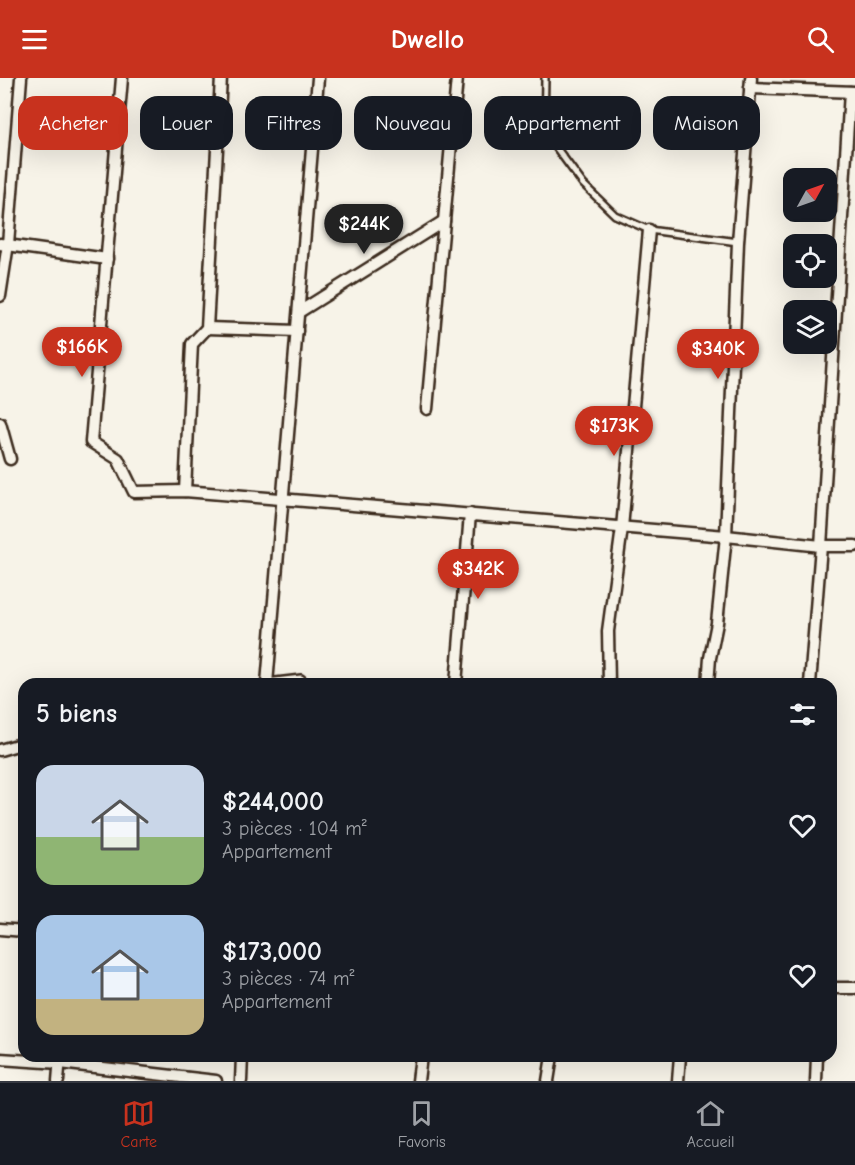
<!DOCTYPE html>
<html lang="fr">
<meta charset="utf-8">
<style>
:root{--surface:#171b24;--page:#20242c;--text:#f1f3f6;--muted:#9ea1a6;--line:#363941;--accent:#c8321e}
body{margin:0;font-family:"Comic Neue",sans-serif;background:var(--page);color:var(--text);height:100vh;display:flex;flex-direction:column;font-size:22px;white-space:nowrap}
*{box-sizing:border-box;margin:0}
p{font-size:20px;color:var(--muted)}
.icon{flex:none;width:33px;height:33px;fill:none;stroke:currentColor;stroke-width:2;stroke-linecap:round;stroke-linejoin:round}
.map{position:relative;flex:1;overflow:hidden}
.side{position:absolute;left:18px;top:600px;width:819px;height:384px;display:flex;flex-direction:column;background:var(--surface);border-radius:18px;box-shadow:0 6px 24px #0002}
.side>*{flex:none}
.top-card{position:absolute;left:18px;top:18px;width:819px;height:54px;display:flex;gap:12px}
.needle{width:39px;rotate:50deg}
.buttons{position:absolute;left:783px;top:90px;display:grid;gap:12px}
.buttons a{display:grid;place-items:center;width:54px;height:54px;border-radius:12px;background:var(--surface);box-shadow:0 6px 24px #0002;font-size:30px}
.price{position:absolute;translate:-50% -51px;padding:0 14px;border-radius:21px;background:var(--accent);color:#fff;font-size:20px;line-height:39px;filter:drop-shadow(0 2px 3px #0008)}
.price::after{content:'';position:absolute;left:50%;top:36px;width:18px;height:14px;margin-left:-9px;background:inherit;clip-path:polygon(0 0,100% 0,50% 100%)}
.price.on{background:#222;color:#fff}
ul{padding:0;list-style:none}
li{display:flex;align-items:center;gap:18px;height:150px;padding:0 18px}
li span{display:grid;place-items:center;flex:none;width:168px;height:120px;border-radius:18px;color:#555}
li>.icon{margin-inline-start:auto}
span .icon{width:72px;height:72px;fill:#fffc;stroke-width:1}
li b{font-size:26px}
h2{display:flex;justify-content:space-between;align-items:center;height:72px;padding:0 18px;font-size:26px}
.tag{padding:0 21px;border-radius:18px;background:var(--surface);box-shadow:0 6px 24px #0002;font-size:21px;line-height:54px}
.tag.on{background:var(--accent);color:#fff}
header{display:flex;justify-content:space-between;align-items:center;height:78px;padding:0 18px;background:var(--accent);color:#fff;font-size:27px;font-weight:600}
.tabs{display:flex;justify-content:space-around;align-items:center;height:84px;border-top:2px solid var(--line);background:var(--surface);font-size:16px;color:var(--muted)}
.tabs a{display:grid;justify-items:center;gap:3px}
.tabs .on{color:var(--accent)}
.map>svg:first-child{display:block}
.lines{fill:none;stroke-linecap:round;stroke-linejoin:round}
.lane-casing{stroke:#3b2a1e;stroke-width:10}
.street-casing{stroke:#3b2a1e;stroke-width:15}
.lane{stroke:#f7f3e8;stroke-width:5}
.street{stroke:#f7f3e8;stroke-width:10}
</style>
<header><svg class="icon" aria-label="menu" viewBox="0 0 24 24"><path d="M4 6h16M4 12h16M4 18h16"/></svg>Dwello<svg class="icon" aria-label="search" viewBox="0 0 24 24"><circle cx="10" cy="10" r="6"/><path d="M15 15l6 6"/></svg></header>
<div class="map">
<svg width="855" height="1003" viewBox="0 0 855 1003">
<rect width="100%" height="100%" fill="#f7f3e8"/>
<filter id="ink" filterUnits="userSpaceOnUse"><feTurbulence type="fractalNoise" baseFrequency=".0167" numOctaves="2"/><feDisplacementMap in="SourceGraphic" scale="12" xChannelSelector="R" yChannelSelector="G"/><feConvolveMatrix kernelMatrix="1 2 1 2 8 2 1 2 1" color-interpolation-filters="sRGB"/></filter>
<g filter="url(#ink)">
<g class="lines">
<g class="lane-casing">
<g id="lane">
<path d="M545,0L544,53L583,106L615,137L649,152L738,164"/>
<path d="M267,604L301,600L308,606"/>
</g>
</g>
<g class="street-casing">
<g id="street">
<path d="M122,0L91,364L118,381L134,414L185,413L726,458L821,468H855"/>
<path d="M750,10L855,14"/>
<path d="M0,166L107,181"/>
<path d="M0,218L8,166L21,0"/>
<path d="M299,234L444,143"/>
<path d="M207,250L297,253"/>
<path d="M427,331L457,0"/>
<path d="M0,345L10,381"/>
<path d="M185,413L192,266L207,250L221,0"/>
<path d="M267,606L318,0"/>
<path d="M456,606L470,436"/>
<path d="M609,606L608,553L622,450L649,152"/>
<path d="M708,606L710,580L717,545L726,458L738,164L751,0"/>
<path d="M810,606L821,468L850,14"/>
<path d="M0,672L24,665"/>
<path d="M0,851L24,853"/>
<path d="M831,910H855"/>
<path d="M0,981L60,985L216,1003"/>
<path d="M58,1003L60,979"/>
<path d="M241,1003L242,978"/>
<path d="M418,1003L421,978"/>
<path d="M548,1003L552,978"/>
<path d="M678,1003L680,978"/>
<path d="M816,1003L817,978"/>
</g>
</g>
<use href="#lane" class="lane"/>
<use href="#street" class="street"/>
</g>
</g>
</svg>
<div class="buttons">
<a><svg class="needle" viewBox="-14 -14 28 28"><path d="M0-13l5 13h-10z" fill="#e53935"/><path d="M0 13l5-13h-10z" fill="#9ea1a6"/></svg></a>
<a><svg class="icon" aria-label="locate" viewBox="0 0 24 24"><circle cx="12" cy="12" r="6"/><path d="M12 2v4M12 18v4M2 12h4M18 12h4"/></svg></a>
<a><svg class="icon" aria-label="layers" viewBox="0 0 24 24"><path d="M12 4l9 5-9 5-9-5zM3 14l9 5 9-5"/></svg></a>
</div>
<b class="price on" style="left:364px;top:177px">$244K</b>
<b class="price" style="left:82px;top:300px">$166K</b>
<b class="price" style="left:718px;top:302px">$340K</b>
<b class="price" style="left:614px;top:379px">$173K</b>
<b class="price" style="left:478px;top:522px">$342K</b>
<div class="top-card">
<a class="tag on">Acheter</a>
<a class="tag">Louer</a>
<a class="tag">Filtres</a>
<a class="tag">Nouveau</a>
<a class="tag">Appartement</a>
<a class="tag">Maison</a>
</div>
<section class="side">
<h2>5 biens<svg class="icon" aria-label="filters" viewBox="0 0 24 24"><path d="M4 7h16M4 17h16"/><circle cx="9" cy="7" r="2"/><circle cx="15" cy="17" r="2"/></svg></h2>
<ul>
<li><span style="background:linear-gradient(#c9d6e8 60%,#8fb573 0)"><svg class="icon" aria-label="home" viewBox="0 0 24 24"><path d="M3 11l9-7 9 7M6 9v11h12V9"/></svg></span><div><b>$244,000</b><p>3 pièces · 104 m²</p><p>Appartement</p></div><svg class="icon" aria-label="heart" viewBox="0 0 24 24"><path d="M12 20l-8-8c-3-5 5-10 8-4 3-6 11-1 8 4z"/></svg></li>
<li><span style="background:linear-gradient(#a9c7e8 70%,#c2b280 0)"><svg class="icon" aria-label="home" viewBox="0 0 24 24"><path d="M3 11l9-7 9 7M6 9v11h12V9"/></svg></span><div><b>$173,000</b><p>3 pièces · 74 m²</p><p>Appartement</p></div><svg class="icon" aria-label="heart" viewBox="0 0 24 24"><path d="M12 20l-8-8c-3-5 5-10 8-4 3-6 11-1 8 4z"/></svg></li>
</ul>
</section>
</div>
<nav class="tabs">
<a class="on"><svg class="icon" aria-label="map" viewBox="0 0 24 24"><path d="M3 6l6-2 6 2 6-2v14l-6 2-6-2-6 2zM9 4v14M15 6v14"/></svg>Carte</a>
<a><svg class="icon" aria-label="saved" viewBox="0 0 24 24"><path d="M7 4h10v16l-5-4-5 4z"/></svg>Favoris</a>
<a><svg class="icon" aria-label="home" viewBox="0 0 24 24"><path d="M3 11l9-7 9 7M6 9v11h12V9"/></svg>Accueil</a>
</nav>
